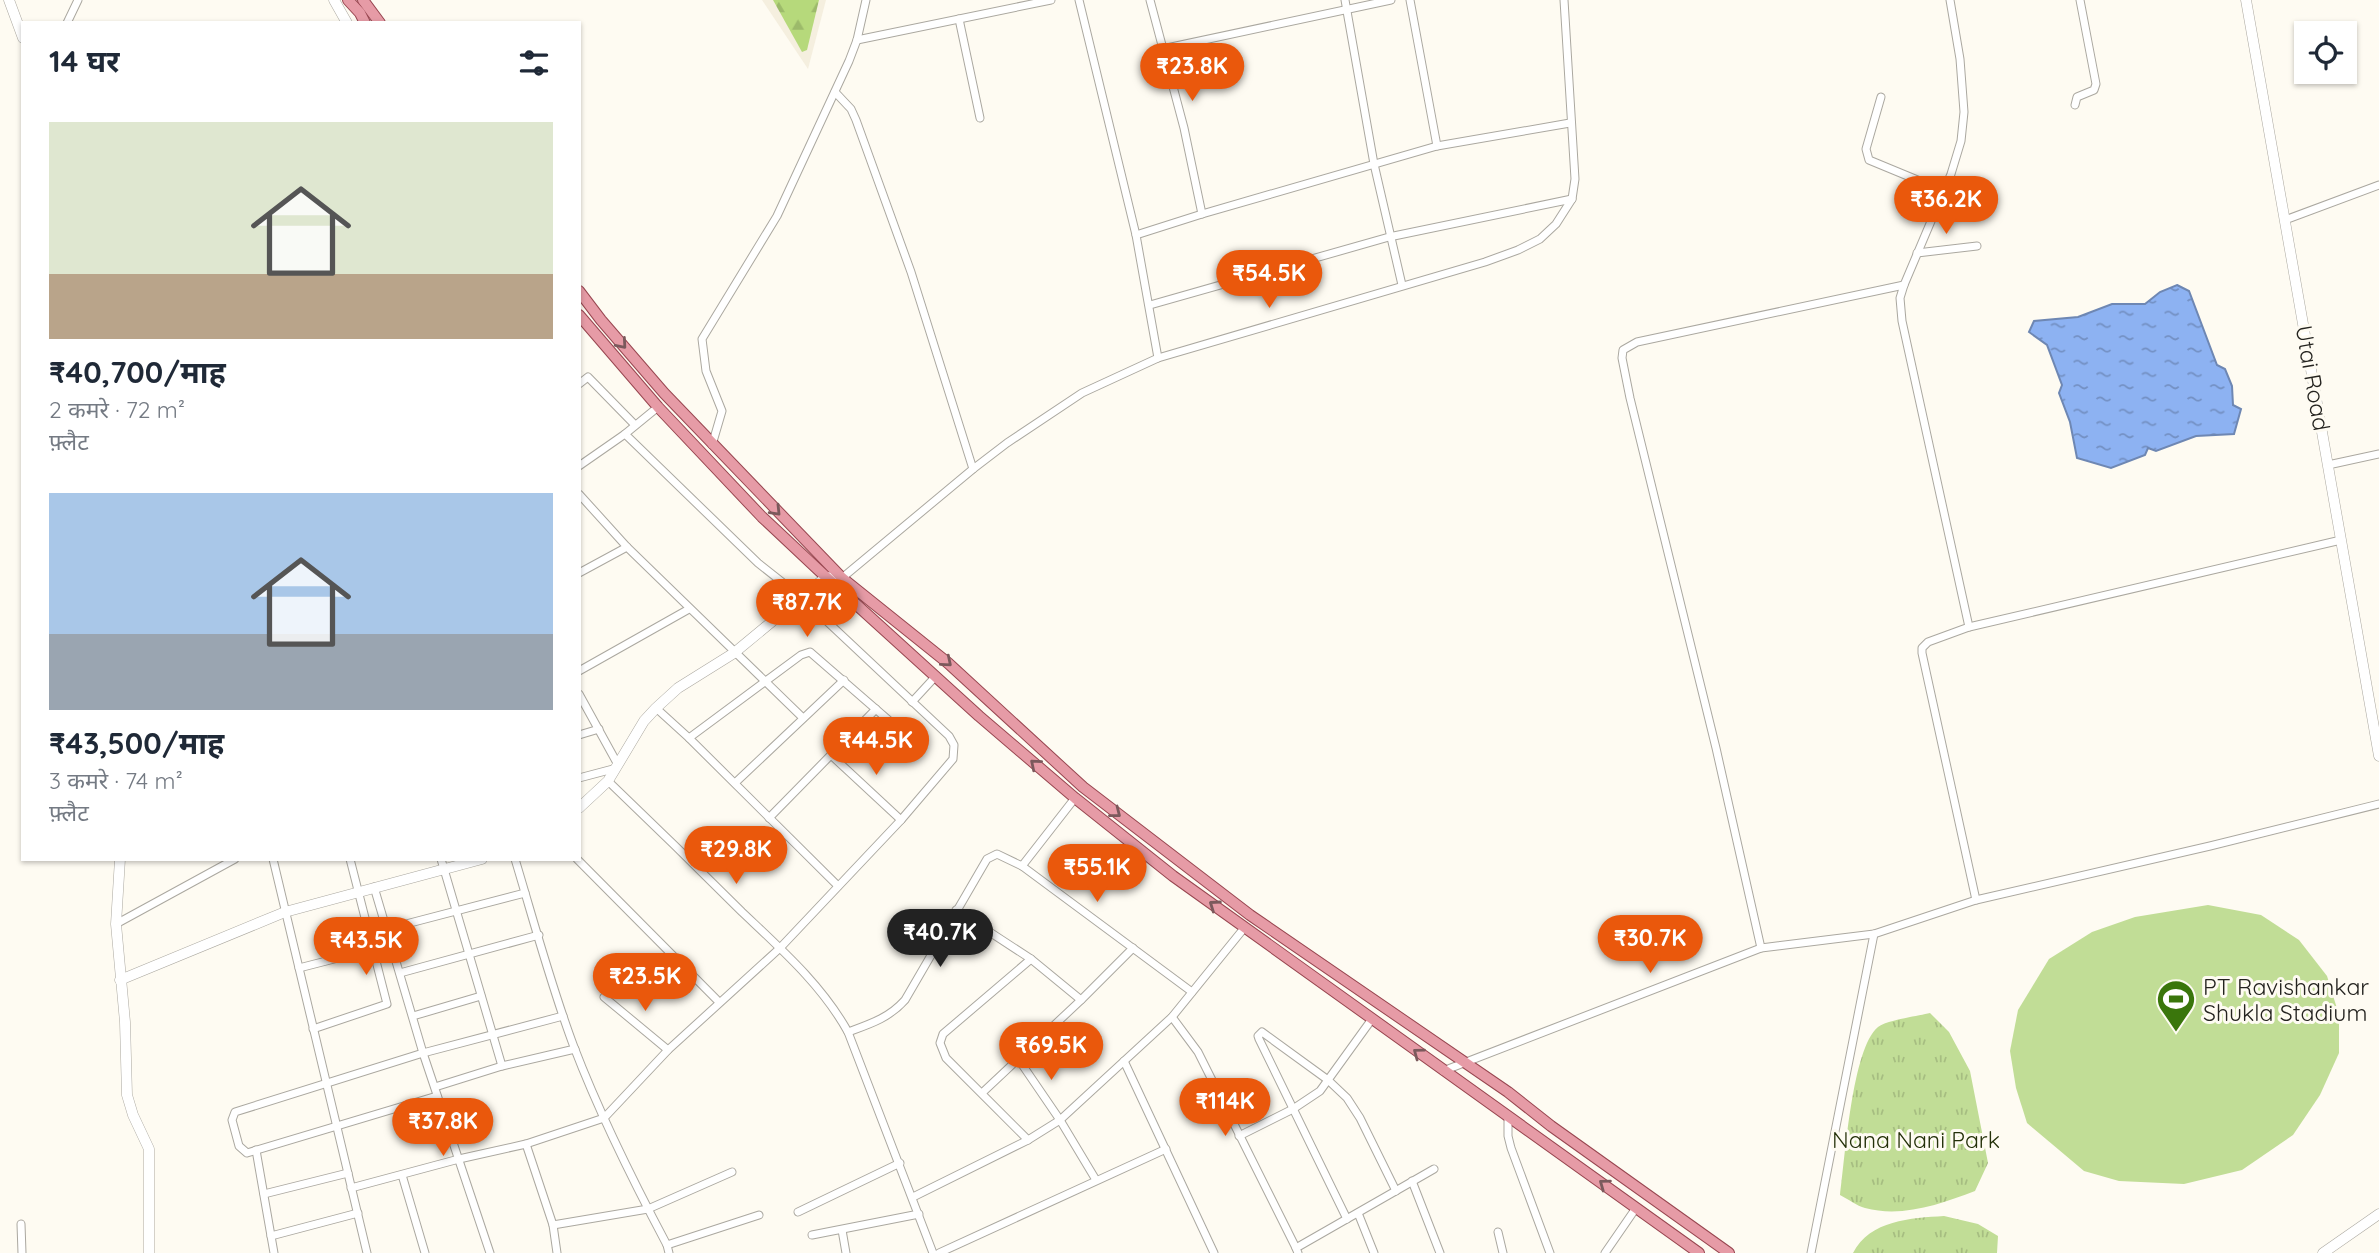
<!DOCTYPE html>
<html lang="hi">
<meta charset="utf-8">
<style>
:root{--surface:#fff;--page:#f2f2f3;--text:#1f2937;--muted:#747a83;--accent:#ea580c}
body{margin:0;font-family:Quicksand,"Noto Sans Devanagari",sans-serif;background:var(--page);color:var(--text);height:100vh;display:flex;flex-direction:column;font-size:26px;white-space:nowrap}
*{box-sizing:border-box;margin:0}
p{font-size:23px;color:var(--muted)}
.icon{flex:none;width:38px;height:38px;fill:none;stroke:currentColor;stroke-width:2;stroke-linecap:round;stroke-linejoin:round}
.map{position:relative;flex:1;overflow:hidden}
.details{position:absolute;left:21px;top:21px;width:560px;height:840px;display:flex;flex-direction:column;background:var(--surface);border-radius:0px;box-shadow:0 2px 5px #0004}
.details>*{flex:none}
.controls{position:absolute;left:2294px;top:21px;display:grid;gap:14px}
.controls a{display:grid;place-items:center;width:63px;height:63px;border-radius:0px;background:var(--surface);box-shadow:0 2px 5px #0004;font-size:35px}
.price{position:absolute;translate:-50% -60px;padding:0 16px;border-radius:24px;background:var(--accent);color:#fff;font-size:23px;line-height:46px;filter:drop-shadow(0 2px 4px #0008)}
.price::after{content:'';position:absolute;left:50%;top:42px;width:21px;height:16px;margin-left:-10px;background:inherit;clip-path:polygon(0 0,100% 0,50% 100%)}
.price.on{background:#222;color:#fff}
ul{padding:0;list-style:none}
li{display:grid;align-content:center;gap:14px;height:371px;padding:0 28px}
li span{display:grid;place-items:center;height:217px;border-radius:0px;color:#555}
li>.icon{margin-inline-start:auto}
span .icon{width:126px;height:126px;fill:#fffc;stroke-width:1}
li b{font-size:30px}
h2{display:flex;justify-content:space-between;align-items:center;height:84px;padding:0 28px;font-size:30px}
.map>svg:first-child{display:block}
.built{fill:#f5efdf}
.forest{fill:url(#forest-firs)}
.park{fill:url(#park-tufts)}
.garden{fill:#c1dd96}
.water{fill:url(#water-ripples);stroke:#6e87b3;stroke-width:2}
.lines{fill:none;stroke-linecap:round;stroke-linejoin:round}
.street-casing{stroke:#aba8a0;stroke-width:9}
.secondary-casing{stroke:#aba8a0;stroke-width:11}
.primary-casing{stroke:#984650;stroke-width:12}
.street{stroke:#fff;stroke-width:7}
.secondary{stroke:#fff;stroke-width:10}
.primary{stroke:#e69ba6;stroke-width:10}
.oneway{stroke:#7b595c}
.labels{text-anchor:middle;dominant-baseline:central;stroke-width:6;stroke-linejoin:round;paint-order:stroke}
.street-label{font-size:23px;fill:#24231f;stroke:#fefbf2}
.poi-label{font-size:23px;fill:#24231f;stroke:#fefbf2;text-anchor:start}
.park-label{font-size:23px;fill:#243109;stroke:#fefbf2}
</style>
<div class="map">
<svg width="2379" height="1253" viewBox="0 0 2379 1253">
<defs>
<pattern id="forest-firs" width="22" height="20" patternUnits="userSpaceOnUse" patternTransform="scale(1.75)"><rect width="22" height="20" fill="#b6d97b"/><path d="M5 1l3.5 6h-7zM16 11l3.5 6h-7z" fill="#9cba6a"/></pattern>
<pattern id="park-tufts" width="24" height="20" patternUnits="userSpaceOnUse" patternTransform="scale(1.75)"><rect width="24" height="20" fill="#c1dd96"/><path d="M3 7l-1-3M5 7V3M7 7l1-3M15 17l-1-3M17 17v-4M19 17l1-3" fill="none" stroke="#a6bd81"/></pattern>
<pattern id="water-ripples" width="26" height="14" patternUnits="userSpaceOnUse" patternTransform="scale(1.75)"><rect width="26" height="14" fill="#8db2f2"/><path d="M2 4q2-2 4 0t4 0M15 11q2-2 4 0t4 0" fill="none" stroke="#7390c3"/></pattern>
</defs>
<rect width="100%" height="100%" fill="#fefbf2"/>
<path class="built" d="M762,0H826L808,69Z"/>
<path class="forest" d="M773,0H819L807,50L802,52Z"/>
<g class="park">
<path d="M1930,1013L1949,1032L1970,1071L1988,1163L1975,1191C1941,1204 1902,1218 1865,1208C1857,1206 1848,1199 1840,1195C1845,1159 1852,1048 1878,1027C1887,1020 1918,1016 1930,1013Z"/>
<path d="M1944,1216L1978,1224L1998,1236L1997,1253H1853C1870,1220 1911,1218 1944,1216Z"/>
</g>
<path class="garden" d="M2208,905L2261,915L2299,940L2327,976L2339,1015V1053L2320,1095L2293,1135L2242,1170L2184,1184L2119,1181L2084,1171L2027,1123L2016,1088L2010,1051L2018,1010L2049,959L2092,932L2135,917Z"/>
<path class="water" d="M2177,285L2189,291L2217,365L2225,369L2232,386L2233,405L2241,409L2234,434L2196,436L2156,451L2148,448L2145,455L2111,468L2077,458L2070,422L2059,393L2062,385L2047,345L2029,332L2034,321L2078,317L2112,304H2145L2160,292Z"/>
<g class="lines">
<g class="street-casing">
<g id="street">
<path d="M1079,0L1136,235L1158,358"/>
<path d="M1150,0L1184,128L1202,214"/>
<path d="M1345,0L1374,164L1402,285"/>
<path d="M1410,0L1437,146"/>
<path d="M1950,0L1960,59L1964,112L1961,141L1951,174L1904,285L1900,298L1902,321L1969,627L1928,642L1922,648V653L1976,900"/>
<path d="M959,19L980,118"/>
<path d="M67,23L78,0"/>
<path d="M857,40L1051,0"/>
<path d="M1162,49L1391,0"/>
<path d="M835,92L851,109L856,120L911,272L973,469"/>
<path d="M1881,97L1866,149L1869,160L1944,191"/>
<path d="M2075,105L2077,97L2094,90L2096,84L2080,0"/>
<path d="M2285,220L2379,185"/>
<path d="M1136,235L1202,214L1437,146L1570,123"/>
<path d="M1917,253L1977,246"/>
<path d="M1150,305L1389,237L1572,199"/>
<path d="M579,384L588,377L635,425"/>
<path d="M712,445L722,411L706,371L702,339L777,216L849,61L857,40L866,0"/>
<path d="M2328,465L2379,454"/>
<path d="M579,466L625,434"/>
<path d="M579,494L627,547L803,718"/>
<path d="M579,573L627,547"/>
<path d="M842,578L973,469L1007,443L1082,393L1158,358L1485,262L1518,250L1540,239L1556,224L1572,199L1575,179L1564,0"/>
<path d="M1969,627L2341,540"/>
<path d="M579,671L689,609"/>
<path d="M579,694L617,763"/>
<path d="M912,702L935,677"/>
<path d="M656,708L689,738L838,886"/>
<path d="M579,735L599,729"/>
<path d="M689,738L801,655L810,652L916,744"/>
<path d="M831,755L901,820"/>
<path d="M579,778L613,769"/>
<path d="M608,781C653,824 698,868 742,912C781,949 822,985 848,1032L933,1253"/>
<path d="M735,783L844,680"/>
<path d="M769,818L876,709"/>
<path d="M273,859L367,1253"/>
<path d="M441,859L502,1066"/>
<path d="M515,859C534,922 551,986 574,1047C600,1115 633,1181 667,1245L669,1253"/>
<path d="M577,859L719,1002"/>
<path d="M1022,866L1075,798"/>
<path d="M374,887L423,1053L490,1253"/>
<path d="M956,910L1031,959L1081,1000"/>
<path d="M116,924L235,859"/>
<path d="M387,929L525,893"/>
<path d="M1761,948L1716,748L1630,398L1622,358L1623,350L1637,342L1904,285"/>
<path d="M299,968L373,949"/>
<path d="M400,973L539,935"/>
<path d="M604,997L668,1050"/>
<path d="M413,1016L481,996"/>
<path d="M1172,1017L1198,1052L1296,1248"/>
<path d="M313,1029L387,1004L350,859"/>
<path d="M848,1032C870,1024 889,1018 905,1000L987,859L997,854L1022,866L1192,992"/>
<path d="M1019,1060L1060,1120L1096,1180"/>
<path d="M1124,1061L1214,1253"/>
<path d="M1443,1071L1761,948L1874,934L1976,900L2210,846L2379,804"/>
<path d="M435,1087L502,1066L575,1049"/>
<path d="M982,1093L1081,1000L1133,948"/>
<path d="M437,1096L247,1153L239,1146L232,1120L235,1112L423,1053L563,1016"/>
<path d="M1508,1115V1136L1511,1148L1550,1253"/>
<path d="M1239,1136L1293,1109L1320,1091L1372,1019"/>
<path d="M1028,1140L946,1058L940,1043L943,1034L1031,959"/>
<path d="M526,1144L553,1225L648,1209L732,1172"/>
<path d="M256,1150L274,1253"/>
<path d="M402,1175L425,1253"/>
<path d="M1412,1181L1440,1253"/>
<path d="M351,1188L459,1159L526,1144L604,1118L668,1050L780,948L901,820L953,759L954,745L949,736L801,597L758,563L625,434L658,407"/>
<path d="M264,1194L348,1173"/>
<path d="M913,1197L1028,1140L1060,1120L1172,1017L1245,927"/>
<path d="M798,1212L900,1163"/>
<path d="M1358,1213L1374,1253"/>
<path d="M1347,1219L1259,1039L1258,1036L1262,1032L1328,1080L1347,1098L1360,1118L1396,1191"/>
<path d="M21,1224L22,1253"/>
<path d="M553,1225L557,1253"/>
<path d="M842,1230L846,1253"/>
<path d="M1498,1232L1503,1253"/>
<path d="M812,1235L919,1214"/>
<path d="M271,1236L358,1213"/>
<path d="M667,1245L759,1215"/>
<path d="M939,1253L1166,1149"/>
<path d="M1298,1253L1296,1248L1434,1169"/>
<path d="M1605,1253L1636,1208"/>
<path d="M1811,1253L1874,934"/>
</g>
</g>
<g class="secondary-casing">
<g id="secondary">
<path d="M9,0L23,38"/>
<path d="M334,0L347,23"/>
<path d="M2246,0L2379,756"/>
<path d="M579,808L608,781L644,721L656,708L678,688L734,653L826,577L834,578"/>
<path d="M120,859L116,924L125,1022L127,1095L133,1115L149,1149V1253"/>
<path d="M120,980L285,912L482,859"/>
<path d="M2323,1253L2379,1214"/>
</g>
</g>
<g class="primary-casing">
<g id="primary">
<path d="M348,0L360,13L365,23"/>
<path d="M363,0L380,23"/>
<path d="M579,291L601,320L664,393L842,578L948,663L1083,787L1250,915L1508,1092L1551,1126L1729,1253"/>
<path d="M579,315L658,407L762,517L826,577L979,716L1075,798L1173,876L1699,1253"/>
</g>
</g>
<use href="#street" class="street"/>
<use href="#secondary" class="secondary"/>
<use href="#primary" class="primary"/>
</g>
<defs><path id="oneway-chevron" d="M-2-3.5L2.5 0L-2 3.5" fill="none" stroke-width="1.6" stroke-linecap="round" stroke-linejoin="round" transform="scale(1.75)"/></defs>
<g class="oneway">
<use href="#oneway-chevron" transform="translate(622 344) rotate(49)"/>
<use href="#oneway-chevron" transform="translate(776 511) rotate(46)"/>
<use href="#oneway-chevron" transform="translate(947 662) rotate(40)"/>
<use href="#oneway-chevron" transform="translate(1035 764) rotate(-140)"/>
<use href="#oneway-chevron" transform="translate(1116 813) rotate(38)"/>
<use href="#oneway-chevron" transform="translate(1214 905) rotate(-145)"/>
<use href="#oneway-chevron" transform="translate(1418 1053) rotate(-143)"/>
<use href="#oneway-chevron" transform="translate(1604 1184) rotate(-144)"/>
</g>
<defs>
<g id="stadium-pin" transform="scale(2.0125)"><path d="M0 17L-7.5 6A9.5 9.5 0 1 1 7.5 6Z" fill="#3a760c" stroke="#fefbf2"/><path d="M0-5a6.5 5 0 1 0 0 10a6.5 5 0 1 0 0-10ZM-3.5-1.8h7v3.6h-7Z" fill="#fff"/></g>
</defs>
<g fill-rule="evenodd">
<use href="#stadium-pin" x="2176" y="999"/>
</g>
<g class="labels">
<g class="street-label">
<text transform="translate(2313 378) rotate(80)">Utai Road</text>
</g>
<g class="poi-label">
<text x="2203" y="986">PT Ravishankar<tspan x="2203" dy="26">Shukla Stadium</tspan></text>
</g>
<g class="park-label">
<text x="1916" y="1139">Nana Nani Park</text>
</g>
</g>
</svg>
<div class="controls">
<a><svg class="icon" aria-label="locate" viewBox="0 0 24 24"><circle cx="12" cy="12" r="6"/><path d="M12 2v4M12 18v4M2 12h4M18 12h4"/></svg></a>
</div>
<b class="price" style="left:1192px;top:103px">₹23.8K</b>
<b class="price" style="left:1946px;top:236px">₹36.2K</b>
<b class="price" style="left:1269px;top:310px">₹54.5K</b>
<b class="price" style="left:807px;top:639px">₹87.7K</b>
<b class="price" style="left:876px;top:777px">₹44.5K</b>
<b class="price" style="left:736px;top:886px">₹29.8K</b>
<b class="price" style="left:1097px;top:904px">₹55.1K</b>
<b class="price on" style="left:940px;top:969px">₹40.7K</b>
<b class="price" style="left:1650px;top:975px">₹30.7K</b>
<b class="price" style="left:366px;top:977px">₹43.5K</b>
<b class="price" style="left:645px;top:1013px">₹23.5K</b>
<b class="price" style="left:1051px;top:1082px">₹69.5K</b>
<b class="price" style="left:1225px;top:1138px">₹114K</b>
<b class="price" style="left:443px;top:1158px">₹37.8K</b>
<section class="details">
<h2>14 घर<svg class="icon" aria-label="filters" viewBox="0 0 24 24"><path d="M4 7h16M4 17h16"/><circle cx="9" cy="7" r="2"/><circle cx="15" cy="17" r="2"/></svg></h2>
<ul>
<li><span style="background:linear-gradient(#dfe7d0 70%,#b9a48a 0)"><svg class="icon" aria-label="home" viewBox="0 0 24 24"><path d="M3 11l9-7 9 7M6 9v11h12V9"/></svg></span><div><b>₹40,700/माह</b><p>2 कमरे · 72 m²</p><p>फ़्लैट</p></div></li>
<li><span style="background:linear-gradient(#a9c7e8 65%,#9aa5b1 0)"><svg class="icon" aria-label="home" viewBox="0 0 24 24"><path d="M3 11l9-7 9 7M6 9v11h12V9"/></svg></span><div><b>₹43,500/माह</b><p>3 कमरे · 74 m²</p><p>फ़्लैट</p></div></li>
</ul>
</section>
</div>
